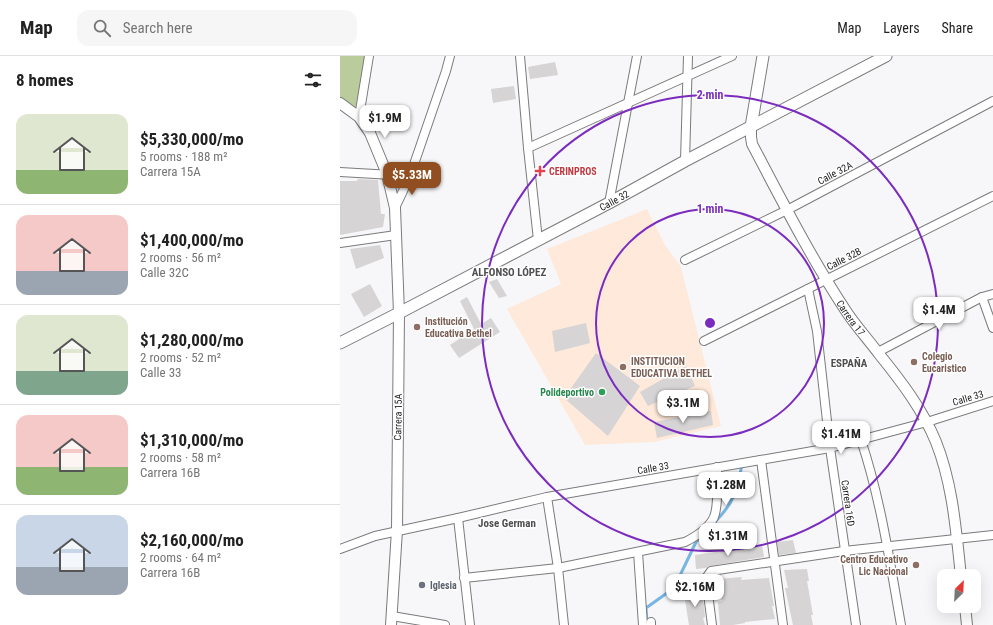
<!DOCTYPE html>
<meta charset="utf-8">
<style>
:root{--surface:#fff;--page:#f6f6f6;--text:#222;--muted:#767676;--line:#e0e0e0;--accent:#914e20}
body{margin:0;font-family:"Roboto Condensed",sans-serif;background:var(--page);color:var(--text);height:100vh;display:flex;flex-direction:column;font-size:15px;white-space:nowrap}
*{box-sizing:border-box;margin:0}
p{font-size:13px;color:var(--muted)}
.icon{flex:none;width:22px;height:22px;fill:none;stroke:currentColor;stroke-width:2;stroke-linecap:round;stroke-linejoin:round}
.map{position:relative;flex:1;overflow:hidden}
.panel{display:flex;flex-direction:column;background:var(--surface);width:340px}
.panel>*{flex:none}
.needle{width:26px;rotate:24deg}
.fabs{position:absolute;left:597px;top:513px;display:grid;gap:8px}
.fabs a{display:grid;place-items:center;width:44px;height:44px;border-radius:8px;background:var(--surface);box-shadow:0 4px 16px #0002;font-size:20px}
.price{position:absolute;translate:-50% -34px;padding:0 9px;border-radius:8px;background:#fff;color:#222;font-size:13px;line-height:26px;filter:drop-shadow(0 1px 2px #0008)}
.price::after{content:'';position:absolute;left:50%;top:24px;width:12px;height:9px;margin-left:-6px;background:inherit;clip-path:polygon(0 0,100% 0,50% 100%)}
.price.current{background:var(--accent);color:#fff}
ul{padding:0;list-style:none}
li{display:flex;align-items:center;gap:12px;height:100px;padding:0 16px}
li+li{border-top:1px solid var(--line)}
li span{display:grid;place-items:center;flex:none;width:112px;height:80px;border-radius:12px;color:#555}
li>.icon{margin-inline-start:auto}
span .icon{width:48px;height:48px;fill:#fffc;stroke-width:1}
li b{font-size:17px}
h2{display:flex;justify-content:space-between;align-items:center;height:48px;padding:0 16px;font-size:17px}
header{display:flex;align-items:center;gap:24px;box-sizing:border-box;height:56px;padding:0 20px;background:var(--surface);border-bottom:1px solid var(--line)}
header strong{font-size:19px}
nav{display:flex;gap:22px;margin-inline-start:auto;font-size:14px}
.search{width:280px;height:36px;background:var(--page);display:flex;align-items:center;gap:10px;box-sizing:border-box;padding:0 14px;border-radius:12px;color:var(--muted);font-size:15px}
main{display:flex;flex:1;min-height:0}
.map>svg:first-child{display:block}
.education{fill:#fee9da}
.green{fill:#bacc9b}
.lines{fill:none;stroke-linecap:round;stroke-linejoin:round}
.stream{stroke:#77b6e3;stroke-width:3}
.building{fill:#d6d4d4}
.minor-casing{stroke:#7b7b7d;stroke-width:10}
.tertiary-casing{stroke:#7b7b7d;stroke-width:12}
.secondary-casing{stroke:#7b7b7d;stroke-width:13}
.minor{stroke:#fff;stroke-width:8}
.tertiary{stroke:#fff;stroke-width:10}
.secondary{stroke:#fff;stroke-width:11}
.ring{fill:none;stroke:#7b2cbf;stroke-width:2}
.health-dot{fill:#e0444e;stroke:#fff;stroke-width:1.5}
.education-dot{fill:#8d6e63;stroke:#fff;stroke-width:1.5}
.leisure-dot{fill:#2e9e5b;stroke:#fff;stroke-width:1.5}
.worship-dot{fill:#6b7280;stroke:#fff;stroke-width:1.5}
.labels{text-anchor:middle;dominant-baseline:central;stroke-width:3;stroke-linejoin:round;paint-order:stroke}
.health-label{font-size:10px;font-weight:bold;fill:#be3a42;stroke:#fff;text-anchor:start}
.street-label{font-size:10px;fill:#1c1c1d;stroke:#fff}
.education-label{font-size:10px;font-weight:bold;fill:#785e54;stroke:#fff;text-anchor:start}
.leisure-label{font-size:10px;font-weight:bold;fill:#27864d;stroke:#fff;text-anchor:end}
.worship-label{font-size:10px;font-weight:bold;fill:#5b616d;stroke:#fff;text-anchor:start}
.neighbourhood-label{font-size:11px;font-weight:bold;fill:#4f4f51;stroke:#fff}
.centre{fill:#7b2cbf;stroke:#fff;stroke-width:2}
.ring-label{font-size:12px;text-anchor:middle;font-weight:bold;fill:#7b2cbf;stroke:#fff;stroke-width:3;stroke-linejoin:round;paint-order:stroke}
</style>
<header>
<strong>Map</strong>
<div class="search"><svg class="icon" aria-label="search" viewBox="0 0 24 24"><circle cx="10" cy="10" r="6"/><path d="M15 15l6 6"/></svg>Search here</div>
<nav><a>Map</a><a>Layers</a><a>Share</a></nav>
</header>
<main>
<section class="panel">
<h2>8 homes<svg class="icon" aria-label="filters" viewBox="0 0 24 24"><path d="M4 7h16M4 17h16"/><circle cx="9" cy="7" r="2"/><circle cx="15" cy="17" r="2"/></svg></h2>
<ul>
<li><span style="background:linear-gradient(#dfe7d0 70%,#8fb573 0)"><svg class="icon" aria-label="home" viewBox="0 0 24 24"><path d="M3 11l9-7 9 7M6 9v11h12V9"/></svg></span><div><b>$5,330,000/mo</b><p>5 rooms · 188 m²</p><p>Carrera 15A</p></div></li>
<li><span style="background:linear-gradient(#f6c9c9 70%,#9aa5b1 0)"><svg class="icon" aria-label="home" viewBox="0 0 24 24"><path d="M3 11l9-7 9 7M6 9v11h12V9"/></svg></span><div><b>$1,400,000/mo</b><p>2 rooms · 56 m²</p><p>Calle 32C</p></div></li>
<li><span style="background:linear-gradient(#dfe7d0 70%,#7fa58c 0)"><svg class="icon" aria-label="home" viewBox="0 0 24 24"><path d="M3 11l9-7 9 7M6 9v11h12V9"/></svg></span><div><b>$1,280,000/mo</b><p>2 rooms · 52 m²</p><p>Calle 33</p></div></li>
<li><span style="background:linear-gradient(#f6c9c9 65%,#8fb573 0)"><svg class="icon" aria-label="home" viewBox="0 0 24 24"><path d="M3 11l9-7 9 7M6 9v11h12V9"/></svg></span><div><b>$1,310,000/mo</b><p>2 rooms · 58 m²</p><p>Carrera 16B</p></div></li>
<li><span style="background:linear-gradient(#c9d6e8 65%,#9aa5b1 0)"><svg class="icon" aria-label="home" viewBox="0 0 24 24"><path d="M3 11l9-7 9 7M6 9v11h12V9"/></svg></span><div><b>$2,160,000/mo</b><p>2 rooms · 64 m²</p><p>Carrera 16B</p></div></li>
</ul>
</section>
<div class="map">
<svg width="653" height="569" viewBox="0 0 653 569">
<rect width="100%" height="100%" fill="#f7f7f9"/>
<path class="education" d="M307,153L325,189L341,211L381,370L314,386L245,389L167,253L221,228L207,193Z"/>
<path class="green" d="M0,0H28L17,64L0,50Z"/>
<g class="lines">
<g class="stream">
<path d="M373,468C394,447 396,437 402,409"/>
<path d="M307,569L306,552L334,532L356,486L364,478"/>
</g>
</g>
<g class="building">
<path d="M215,6L218,19L190,23L188,11Z"/>
<path d="M174,30L176,43L153,47L151,33Z"/>
<path d="M17,123L38,124L41,158H45L43,171L0,179V125H18Z"/>
<path d="M40,189L44,202L16,213L10,193Z"/>
<path d="M157,223L167,240L159,242L149,226Z"/>
<path d="M30,228L42,250L24,261L11,238Z"/>
<path d="M127,241L141,268L151,262L160,276L119,302L110,289L134,273L120,245Z"/>
<path d="M246,267L250,287L215,296L212,275Z"/>
<path d="M256,297L300,330L268,380L224,342Z"/>
<path d="M346,310L355,330L308,350L300,336Z"/>
<path d="M371,355L373,369L317,382L314,366Z"/>
<path d="M453,484L456,497L439,499L437,486Z"/>
<path d="M422,489L424,501L370,510L366,512L356,513L355,499Z"/>
<path d="M467,513L469,525H467L473,559H471L473,569H453L445,532H448L444,514Z"/>
<path d="M402,521L401,524L429,522L434,550H432L435,563L405,566V567L393,569H380L378,546L382,545L378,523Z"/>
<path d="M360,534L364,549L365,561L363,562L365,569H349L344,538Z"/>
</g>
<g class="lines">
<g class="minor-casing">
<g id="minor">
<path d="M180,0L188,92L198,184"/>
<path d="M19,61L29,0"/>
<path d="M188,92L392,0"/>
<path d="M345,105L348,0"/>
<path d="M0,116L70,120"/>
<path d="M269,147L297,0"/>
<path d="M55,152L70,120L106,15L110,0"/>
<path d="M0,187L56,179"/>
<path d="M345,204L447,154L653,45"/>
<path d="M468,233L477,275L490,392L516,569"/>
<path d="M642,241L653,272"/>
<path d="M364,285L653,140"/>
<path d="M538,296L642,241L653,238"/>
<path d="M521,384C541,444 550,507 561,569"/>
<path d="M421,404L443,569"/>
<path d="M207,441L218,512L224,569"/>
<path d="M118,462L130,569"/>
<path d="M0,493L35,480L118,462L207,441L490,392L587,366L653,345"/>
<path d="M298,496L303,569"/>
<path d="M124,522L218,512L345,486C355,481 369,472 374,461C379,449 377,424 377,411"/>
<path d="M52,560L105,569"/>
<path d="M311,566V569"/>
<path d="M372,569L366,522L371,515L504,495L653,479"/>
</g>
</g>
<g class="tertiary-casing">
<g id="tertiary">
<path d="M0,47L19,61L30,77L47,118L55,152L59,257L57,474L51,569"/>
<path id="s1" d="M411,71V81L412,88C441,143 470,200 504,252C514,268 527,282 539,298C561,325 583,354 596,386C613,429 616,475 621,520"/>
<path d="M625,550L627,569"/>
</g>
</g>
<g class="secondary-casing">
<g id="secondary">
<path d="M411,71L423,0"/>
<path id="s2" d="M0,287L59,257L269,147L345,105L546,0"/>
</g>
</g>
<use href="#minor" class="minor"/>
<use href="#tertiary" class="tertiary"/>
<use href="#secondary" class="secondary"/>
</g>
<g class="ring">
<circle cx="370" cy="267" r="114"/>
<circle cx="370" cy="267" r="228"/>
</g>
<path class="health-dot" d="M198 109h4v4h4v4h-4v4h-4v-4h-4v-4h4z"/>
<g class="education-dot">
<circle cx="77" cy="271" r="4"/>
<circle cx="574" cy="306" r="4"/>
<circle cx="283" cy="311" r="4"/>
<circle cx="576" cy="509" r="4"/>
</g>
<circle class="leisure-dot" cx="262" cy="336" r="4"/>
<circle class="worship-dot" cx="82" cy="529" r="4"/>
<g class="labels">
<g class="health-label">
<text x="209" y="115">CERINPROS</text>
</g>
<g class="street-label">
<text transform="translate(495 117) rotate(-28)">Calle 32A</text>
<text stroke="none"><textPath href="#s2" startOffset="309">Calle 32</textPath></text>
<text transform="translate(504 203) rotate(-27)">Calle 32B</text>
<text stroke="none"><textPath href="#s1" startOffset="217">Carrera 17</textPath></text>
<text transform="translate(628 342) rotate(-17)">Calle 33</text>
<text transform="translate(58 361) rotate(-89)">Carrera 15A</text>
<text transform="translate(313 412) rotate(-10)">Calle 33</text>
<text transform="translate(508 447) rotate(82)">Carrera 16D</text>
</g>
<g class="education-label">
<text x="85" y="265">Institución<tspan x="85" dy="12">Educativa Bethel</tspan></text>
<text x="582" y="300">Colegio<tspan x="582" dy="12">Eucaristico</tspan></text>
<text x="291" y="305">INSTITUCION<tspan x="291" dy="12">EDUCATIVA BETHEL</tspan></text>
<text x="568" y="503" text-anchor="end">Centro Educativo<tspan x="568" dy="12">Lic Nacional</tspan></text>
</g>
<g class="leisure-label">
<text x="254" y="336">Polideportivo</text>
</g>
<g class="worship-label">
<text x="90" y="529">Iglesia</text>
</g>
<g class="neighbourhood-label">
<text x="169" y="216">ALFONSO LÓPEZ</text>
<text x="509" y="307">ESPAÑA</text>
<text x="167" y="467">Jose German</text>
</g>
</g>
<circle cx="370" cy="267" r="6" class="centre"/>
<g class="ring-label">
<text x="370" y="43">2 min</text>
<text x="370" y="157">1 min</text>
</g>
</svg>
<div class="fabs">
<a><svg class="needle" viewBox="-14 -14 28 28"><path d="M0-13l5 13h-10z" fill="#e53935"/><path d="M0 13l5-13h-10z" fill="#767676"/></svg></a>
</div>
<b class="price" style="left:45px;top:83px">$1.9M</b>
<b class="price current" style="left:72px;top:140px">$5.33M</b>
<b class="price" style="left:599px;top:275px">$1.4M</b>
<b class="price" style="left:343px;top:368px">$3.1M</b>
<b class="price" style="left:501px;top:399px">$1.41M</b>
<b class="price" style="left:386px;top:450px">$1.28M</b>
<b class="price" style="left:388px;top:501px">$1.31M</b>
<b class="price" style="left:355px;top:552px">$2.16M</b>
</div>
</main>
